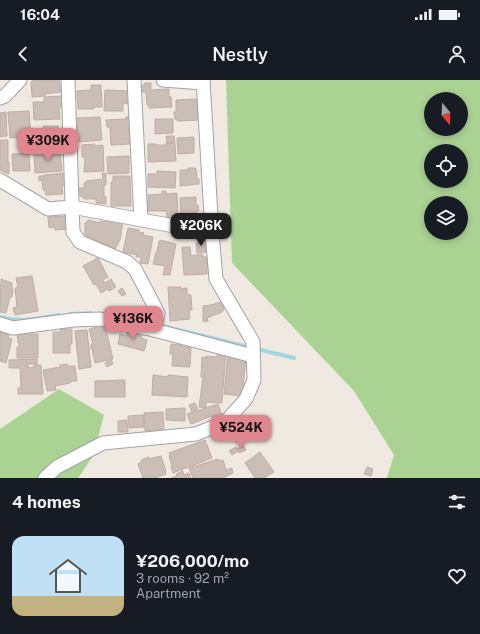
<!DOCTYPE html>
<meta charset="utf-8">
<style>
:root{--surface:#171b24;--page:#20242c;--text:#f1f3f6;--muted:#9ea1a6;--accent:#df868f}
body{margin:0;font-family:"Public Sans",sans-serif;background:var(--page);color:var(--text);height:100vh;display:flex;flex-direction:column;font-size:15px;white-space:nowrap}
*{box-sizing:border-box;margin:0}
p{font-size:13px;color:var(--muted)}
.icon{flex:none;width:22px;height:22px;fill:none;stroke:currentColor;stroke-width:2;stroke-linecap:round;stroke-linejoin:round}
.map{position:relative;height:398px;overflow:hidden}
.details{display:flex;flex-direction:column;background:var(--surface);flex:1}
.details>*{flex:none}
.needle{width:26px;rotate:161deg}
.tools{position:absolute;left:424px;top:12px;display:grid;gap:8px}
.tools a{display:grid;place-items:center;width:44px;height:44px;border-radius:50%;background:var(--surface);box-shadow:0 2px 6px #0003;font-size:20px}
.price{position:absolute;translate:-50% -34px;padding:0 9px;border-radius:8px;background:var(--accent);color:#111;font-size:13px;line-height:26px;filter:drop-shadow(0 1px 2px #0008)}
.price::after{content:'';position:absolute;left:50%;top:24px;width:12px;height:9px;margin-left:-6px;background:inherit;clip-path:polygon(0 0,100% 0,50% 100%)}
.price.active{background:#222;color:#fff}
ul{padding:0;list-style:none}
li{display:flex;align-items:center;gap:12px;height:100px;padding:0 12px}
li span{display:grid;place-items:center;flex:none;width:112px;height:80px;border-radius:12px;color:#555}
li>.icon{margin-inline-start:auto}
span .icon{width:48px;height:48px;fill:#fffc;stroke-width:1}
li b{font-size:17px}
h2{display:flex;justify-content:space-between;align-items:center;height:48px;padding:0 12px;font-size:17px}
.status{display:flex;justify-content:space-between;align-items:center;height:28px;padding:0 20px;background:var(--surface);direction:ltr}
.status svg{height:11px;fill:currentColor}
header{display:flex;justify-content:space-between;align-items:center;height:52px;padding:0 12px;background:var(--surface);font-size:18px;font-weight:600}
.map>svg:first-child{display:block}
.forest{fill:#aad292;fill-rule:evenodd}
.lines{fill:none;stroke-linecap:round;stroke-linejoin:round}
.stream{stroke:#9dd7e1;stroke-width:4}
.building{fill:#cbbeb7;stroke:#c2ada2}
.minor-casing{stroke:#a3a3a3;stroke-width:15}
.minor{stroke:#fff;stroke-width:13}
</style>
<div class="status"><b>16:04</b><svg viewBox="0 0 49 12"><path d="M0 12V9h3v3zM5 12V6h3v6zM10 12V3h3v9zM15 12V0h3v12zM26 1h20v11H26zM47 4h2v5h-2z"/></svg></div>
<header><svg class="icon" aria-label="back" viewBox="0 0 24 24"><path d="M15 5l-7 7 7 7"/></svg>Nestly<svg class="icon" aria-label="person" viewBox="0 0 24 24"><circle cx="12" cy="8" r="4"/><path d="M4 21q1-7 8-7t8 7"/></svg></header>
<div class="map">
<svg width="480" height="398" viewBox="0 0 480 398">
<rect width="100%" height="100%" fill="#efe9e1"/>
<g class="forest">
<path d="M226,0H480V398H387L394,375L354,311L232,183ZM431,19H461V49H431ZM431,71H461V101H431ZM431,123H461V153H431Z"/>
<path d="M59,309L104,335L93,376L78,398H0V349Z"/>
</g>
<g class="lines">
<g class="stream">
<path d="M70,234L91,233"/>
<path d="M0,237C19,243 40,238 59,235"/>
<path d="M162,246L294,278"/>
</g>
</g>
<g class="building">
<path d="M33,0H59L61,12L45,14V16L32,17L31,2Z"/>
<path d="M145,3H151V10L169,9V17H171L172,27L149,28V25H147L146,12H142L141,8Z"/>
<path d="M91,5H101L102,27H94V29H78L77,11L91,10Z"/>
<path d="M105,10L130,11L129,24L123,23V31H104Z"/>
<path d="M62,16L63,27H59L60,39L34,40L33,22H44V17Z"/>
<path d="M198,19V22H200L201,40L177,41V39H175L174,32H176V20Z"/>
<path d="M29,31L31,57L10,58L8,32Z"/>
<path d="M6,32L7,56L0,57V33Z"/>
<path d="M100,37L102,60L78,62L77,38Z"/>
<path d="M126,37H131V48L129,49L130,64L111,65L110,47H107L106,40L126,39Z"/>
<path d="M155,39H173V53L155,54Z"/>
<path d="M43,46H58L59,65L37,66V49H43Z"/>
<path d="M166,56H174L175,62L167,63Z"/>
<path d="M194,57V73L178,74L177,58Z"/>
<path d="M0,60H8V82H9V94L0,90Z"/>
<path d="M166,63H175L176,81L148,82V64H156V65H166Z"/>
<path d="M95,64L94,66L103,65L104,91L84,92L85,77H82V65Z"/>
<path d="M55,69H59L60,71L62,91L35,93L34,74H36V72L55,71Z"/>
<path d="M29,73L30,91H13L12,74Z"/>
<path d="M129,76V93L108,94L107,77Z"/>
<path d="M188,88H195L196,89L197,99H199V104L180,106V90H188Z"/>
<path d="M157,91L176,92L175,108L148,107V94H157Z"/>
<path d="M66,93L67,105H62L63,114L46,115L45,110H43L42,100L39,101V96H44V95Z"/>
<path d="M102,93H106V105H104V116L106,117V124L96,123V119H85L78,114V108H84V103H86V101L103,99Z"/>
<path d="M113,96H130L131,126H111V102H113Z"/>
<path d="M162,111H166V114L177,113L178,139L167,137L166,131H148V115L162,114Z"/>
<path d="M196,117V125H198L199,131H196L197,139H181L180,118Z"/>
<path d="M67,136L68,149L55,150V147L49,148L48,137Z"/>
<path d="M107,138L123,142L120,160L115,169L85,155V143H87L88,140L100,143V141L106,142Z"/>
<path d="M128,148L139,150V152L144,153L143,155L153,157L148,184L140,183L141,177H136L137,175L123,172Z"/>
<path d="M161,160L176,164L170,195H163L165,186L153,184L156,172H157L159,161H161Z"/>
<path d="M206,162V172L197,173L196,163Z"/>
<path d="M182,167H190L191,176L202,174L203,177H207V194L184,195Z"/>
<path d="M98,178L108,197L103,200L105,203L111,199L116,207L109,211L108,209L101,213L96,204L94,205L83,186Z"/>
<path d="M32,196L38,231L15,235L13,228L17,227L15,208L18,207L16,198Z"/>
<path d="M1,199L12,203V210H13L12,217H10L6,233L0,232Z"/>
<path d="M168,207H181V209L187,208V214L191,215L192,230H189L190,239L170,241Z"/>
<path d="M122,208L126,214L122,216L118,211Z"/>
<path d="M221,222L224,229L222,232L207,238L208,241L206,242L203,241V226L211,225Z"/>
<path d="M105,245L113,279L95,283L92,269H91V264H93L89,249Z"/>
<path d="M128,248L143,252L141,258L147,260L144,271L118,264L120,254L126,256Z"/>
<path d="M27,249V254H38V278H17V267H19V263H18L17,251Z"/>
<path d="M61,249H72V264H70V273H53V252H60Z"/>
<path d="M87,250L91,287L79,289L75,251Z"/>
<path d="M0,252L9,255L8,258L12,259L6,283L0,281Z"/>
<path d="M171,264L181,265V266L191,268L190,287L172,286L173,274H170Z"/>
<path d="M218,268L226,270L222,322L221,323L206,322V328L199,327L203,297H201L202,277L206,278V276L217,277Z"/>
<path d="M228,272L246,277L242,316L224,314Z"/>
<path d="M37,279V284H28V288L34,287V285H41L43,314H18V308H21L20,288H9V280Z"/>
<path d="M111,280L113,284L107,287L105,283Z"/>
<path d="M67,284L68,286H75L77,301H72L70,303L55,306L56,310L47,311L43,290L60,287V285Z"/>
<path d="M153,295L168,297V295L188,297L187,317L152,315Z"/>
<path d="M125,300V317H95V301Z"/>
<path d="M195,323L198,329L192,332L189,325Z"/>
<path d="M218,324L222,336L213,339L212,336L191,344L187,334Z"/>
<path d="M185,328V341L166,340V329Z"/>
<path d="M163,332L164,350L145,351L144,333Z"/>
<path d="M143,335L144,347L129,348L128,336Z"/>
<path d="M127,340L128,352H118V341Z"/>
<path d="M205,360L212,378L173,393L171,387L172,386L169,376L170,375L169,373Z"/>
<path d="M243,365L246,370L239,373L237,369Z"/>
<path d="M236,367L238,371L232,375L229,371Z"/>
<path d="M260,372L274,392L264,398H255L245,383Z"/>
<path d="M161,376L166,391H165L166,394L155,398L154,397L143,398L138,384L142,382L141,380L149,377V379Z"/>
<path d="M218,379L219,381L223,380L226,390L232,388L233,393L223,398H193L189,388Z"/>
<path d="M367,387L373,389L371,396L364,394Z"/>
<path d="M183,391L184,395L189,393L191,398H171L177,396L176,394Z"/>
</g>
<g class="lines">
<g class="minor-casing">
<g id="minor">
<path d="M68,0L73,152L80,162L127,182L135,189L158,233L154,250"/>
<path d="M134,0L141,140"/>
<path d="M163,0L203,3"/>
<path d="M0,18L5,16L20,0"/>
<path d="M0,100L48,129L72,127L212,153"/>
<path d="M0,244L13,248L73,240L100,239L154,250L253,276"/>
<path d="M45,398L57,387L103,363L196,354L218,345L228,339L246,319L254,300L253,262L216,199L212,153L203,0"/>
</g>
</g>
<use href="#minor" class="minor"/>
</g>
</svg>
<div class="tools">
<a><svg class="needle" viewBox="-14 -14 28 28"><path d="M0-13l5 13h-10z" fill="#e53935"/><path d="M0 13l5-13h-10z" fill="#9ea1a6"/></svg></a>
<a><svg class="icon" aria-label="locate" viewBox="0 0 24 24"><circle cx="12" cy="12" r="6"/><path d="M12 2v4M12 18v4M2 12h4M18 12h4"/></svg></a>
<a><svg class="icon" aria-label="layers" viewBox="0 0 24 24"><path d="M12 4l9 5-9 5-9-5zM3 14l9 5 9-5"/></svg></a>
</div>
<b class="price" style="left:48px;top:82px">¥309K</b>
<b class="price active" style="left:201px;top:167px">¥206K</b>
<b class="price" style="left:133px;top:260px">¥136K</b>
<b class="price" style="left:241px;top:369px">¥524K</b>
</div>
<section class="details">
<h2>4 homes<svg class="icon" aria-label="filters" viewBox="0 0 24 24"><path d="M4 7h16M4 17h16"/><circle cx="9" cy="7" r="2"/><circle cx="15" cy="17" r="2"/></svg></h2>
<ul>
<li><span style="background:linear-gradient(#bfe0f5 75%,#c2b280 0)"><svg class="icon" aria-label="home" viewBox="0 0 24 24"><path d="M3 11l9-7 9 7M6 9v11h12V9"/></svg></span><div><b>¥206,000/mo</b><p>3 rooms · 92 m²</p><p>Apartment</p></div><svg class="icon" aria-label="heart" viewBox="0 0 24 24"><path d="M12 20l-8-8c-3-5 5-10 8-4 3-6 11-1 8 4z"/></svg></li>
</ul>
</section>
